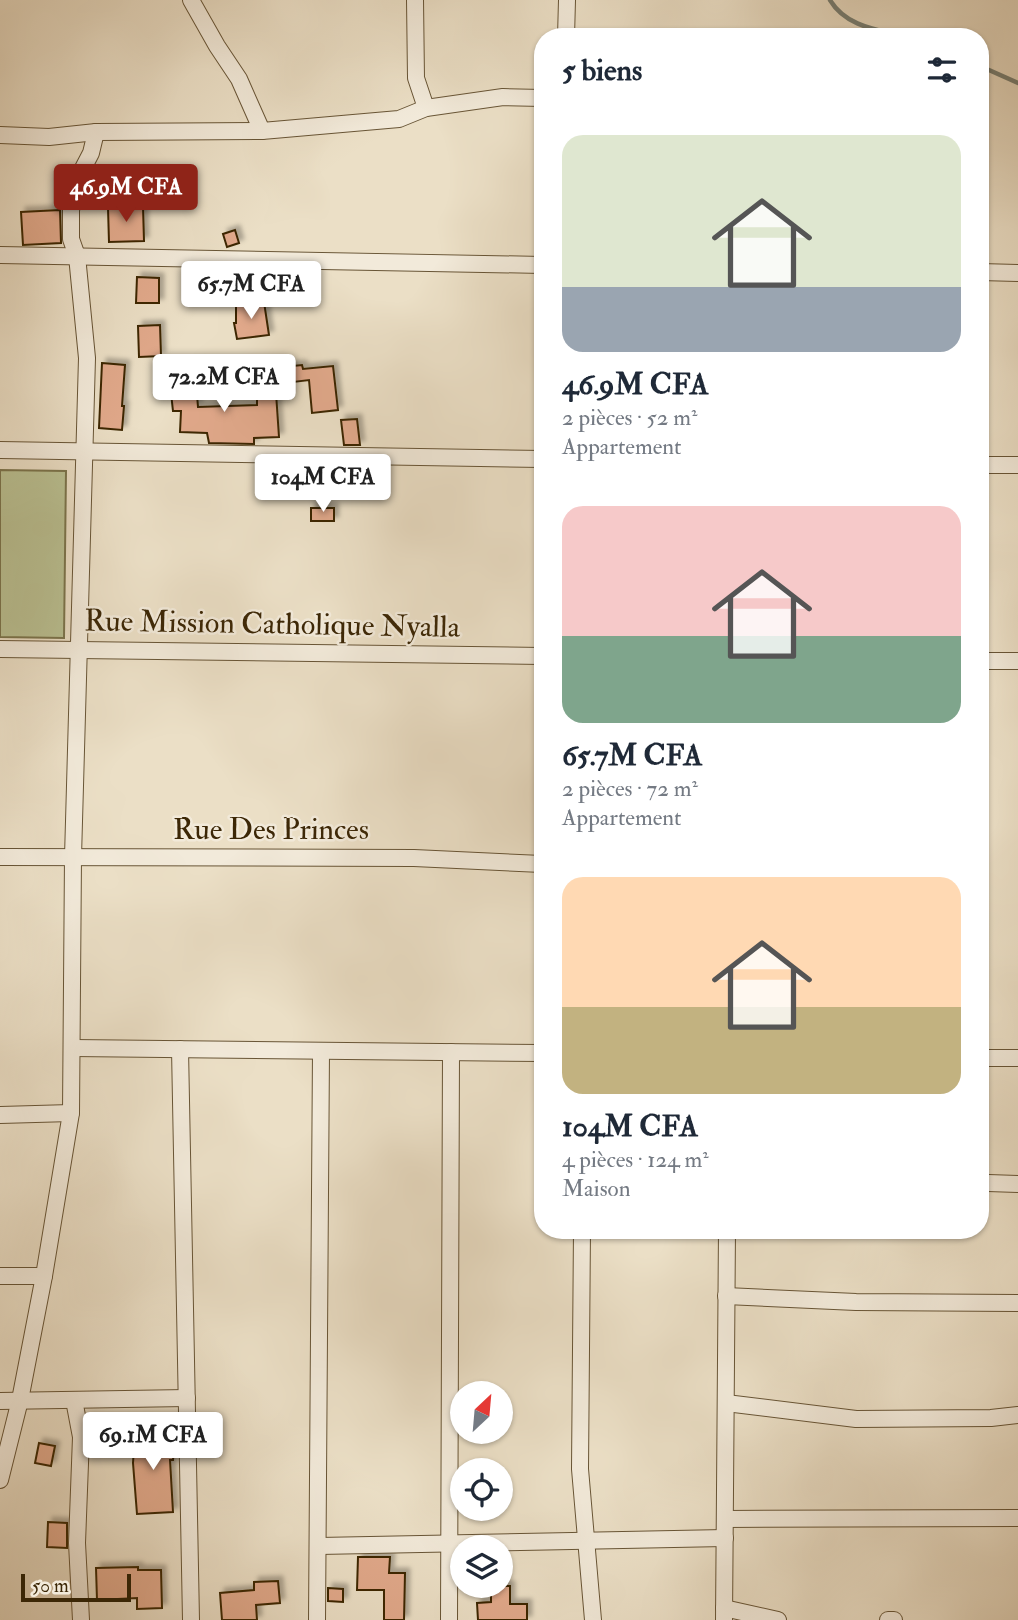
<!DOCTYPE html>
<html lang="fr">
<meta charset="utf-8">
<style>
:root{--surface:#fff;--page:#f2f2f3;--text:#1f2937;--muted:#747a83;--accent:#8f2418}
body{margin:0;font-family:"IM FELL Double Pica",serif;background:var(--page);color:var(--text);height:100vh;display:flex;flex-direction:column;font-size:26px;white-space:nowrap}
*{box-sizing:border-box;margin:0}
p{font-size:23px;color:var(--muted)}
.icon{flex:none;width:38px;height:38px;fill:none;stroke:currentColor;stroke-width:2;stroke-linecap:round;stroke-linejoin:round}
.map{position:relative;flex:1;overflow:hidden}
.sheet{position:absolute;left:534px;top:28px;width:455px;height:1211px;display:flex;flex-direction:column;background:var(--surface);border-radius:28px;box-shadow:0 2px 5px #0004}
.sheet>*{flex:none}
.needle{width:46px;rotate:26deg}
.tools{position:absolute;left:450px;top:1381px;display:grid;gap:14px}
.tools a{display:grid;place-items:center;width:63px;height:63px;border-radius:50%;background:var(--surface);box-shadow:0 2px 5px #0004;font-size:35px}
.scale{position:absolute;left:21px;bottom:18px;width:110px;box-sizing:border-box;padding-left:7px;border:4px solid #3c2706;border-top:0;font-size:19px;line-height:24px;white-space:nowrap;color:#3c2706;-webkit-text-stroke:5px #f2eada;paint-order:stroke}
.price{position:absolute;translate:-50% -60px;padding:0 16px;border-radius:7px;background:#fff;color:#222;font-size:23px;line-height:46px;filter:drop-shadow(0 2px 4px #0008)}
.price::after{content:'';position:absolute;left:50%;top:42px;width:21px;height:16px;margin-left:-10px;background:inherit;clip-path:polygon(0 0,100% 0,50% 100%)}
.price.active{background:var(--accent);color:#fff}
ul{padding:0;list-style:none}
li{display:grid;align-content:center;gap:14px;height:371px;padding:0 28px}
li span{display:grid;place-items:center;height:217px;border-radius:21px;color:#555}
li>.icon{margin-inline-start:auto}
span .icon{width:126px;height:126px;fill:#fffc;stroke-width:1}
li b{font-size:30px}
h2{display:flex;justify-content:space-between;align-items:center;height:84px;padding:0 28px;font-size:30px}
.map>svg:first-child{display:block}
.green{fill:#bac193;stroke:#7b744c;stroke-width:2}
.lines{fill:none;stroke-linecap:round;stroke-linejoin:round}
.stream{stroke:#767f75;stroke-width:4.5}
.building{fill:#e1a98b;stroke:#3c2706;stroke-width:2;filter:url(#shadow)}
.minor-casing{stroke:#685536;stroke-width:18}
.minor{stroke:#f2eada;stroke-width:16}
.labels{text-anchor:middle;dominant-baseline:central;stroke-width:5;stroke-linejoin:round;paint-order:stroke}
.street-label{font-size:30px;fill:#3c2706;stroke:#f2eada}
</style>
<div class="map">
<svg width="1018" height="1620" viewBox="0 0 1018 1620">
<defs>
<filter id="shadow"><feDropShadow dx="4.5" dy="-4.5" stdDeviation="2" flood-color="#0004"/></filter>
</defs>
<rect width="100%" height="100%" fill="#ebdfc6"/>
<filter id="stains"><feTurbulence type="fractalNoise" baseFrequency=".00286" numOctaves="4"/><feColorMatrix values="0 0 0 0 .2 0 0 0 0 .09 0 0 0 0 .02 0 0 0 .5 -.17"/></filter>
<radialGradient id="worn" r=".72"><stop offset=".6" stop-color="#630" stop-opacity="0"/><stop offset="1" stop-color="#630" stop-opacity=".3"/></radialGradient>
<path class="green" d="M0,470L66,471L64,638L0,637Z"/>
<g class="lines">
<g class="stream">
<path d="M830,0C846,27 879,30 906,37"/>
<path d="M980,66L1018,83"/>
</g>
</g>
<g class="building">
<path d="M143,207L144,241L109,242L108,208Z"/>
<path d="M60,210L61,243L23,245L21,212Z"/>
<path d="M235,230L239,243L227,247L223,234Z"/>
<path d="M205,269L221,270L223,295L207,297Z"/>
<path d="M137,277L159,278V303H136Z"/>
<path d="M264,302L269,335L237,339L234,323H236V306Z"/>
<path d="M160,325L161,356L139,357L138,326Z"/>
<path d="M102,363L125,365L122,406H124L122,430L99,428Z"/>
<path d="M203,363L205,381L196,382L198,407L257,405V394L276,393L279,437L254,438V444L209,443L207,433L180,432L181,411H173L171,393L183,392L181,365Z"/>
<path d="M302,365L303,369L333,366L338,410L312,413L309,380L285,383L283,367Z"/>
<path d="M357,419L360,445H344L341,420Z"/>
<rect x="311" y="508" width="23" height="13"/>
<path d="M135,1432L175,1435L173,1460H170L173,1512L137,1514L133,1463Z"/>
<path d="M39,1443L55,1446L51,1466L35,1463Z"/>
<path d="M48,1522L67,1523V1548L47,1547Z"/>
<path d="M358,1557H390L389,1573H405L404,1620H384V1590H357Z"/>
<path d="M138,1567V1570H161L162,1608L137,1609V1598L97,1600L96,1568Z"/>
<path d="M278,1581L280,1603L256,1605L257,1620H222L220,1593L254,1590V1582Z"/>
<path d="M491,1586H510V1604H527V1620H478L477,1603L491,1602Z"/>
<path d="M328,1588L343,1589V1602L328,1601Z"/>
</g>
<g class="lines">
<g class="minor-casing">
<g id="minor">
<path d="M191,0L217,46L239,79L262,131"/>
<path d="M415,0L416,78L426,108"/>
<path d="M566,37L567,0"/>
<path d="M0,135L49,137L96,132L262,131L399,119L426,108L503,97L542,98"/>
<path d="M0,255L542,265"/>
<path d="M980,272L1018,273"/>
<path d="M0,450L542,459"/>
<path d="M980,465H1018"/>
<path d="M0,649L542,656"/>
<path d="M980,661H1018"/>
<path d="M0,857L414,858L542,864"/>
<path d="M73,1048L542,1053"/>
<path d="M180,1049L191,1620"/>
<path d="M980,1058H1018"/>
<path d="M0,1115L71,1113"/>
<path d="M988,1183L1018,1184"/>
<path d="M582,1230L580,1469L593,1620"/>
<path d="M0,1276H44"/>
<path d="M726,1296L856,1302L1018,1303"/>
<path d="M74,1400L81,1437L77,1543L81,1620"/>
<path d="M0,1401L187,1398"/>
<path d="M726,1403L856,1419L991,1418L1018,1415"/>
<path d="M0,1480L20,1400L44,1276L71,1113L73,857L87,358L77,256L71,239V210L78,178L91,153L96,132"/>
<path d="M725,1519L1018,1518"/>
<path d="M319,1546L725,1538"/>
<path d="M724,1608L778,1620"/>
<path d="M317,1620L321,1051"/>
<path d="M449,1620L451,1052"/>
<path d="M724,1620L727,1230"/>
<path d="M888,1620H894"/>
</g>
</g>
<use href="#minor" class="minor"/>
</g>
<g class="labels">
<g class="street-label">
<text transform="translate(272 624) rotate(1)">Rue Mission Catholique Nyalla</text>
<text x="271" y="829">Rue Des Princes</text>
</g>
</g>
<rect width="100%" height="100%" filter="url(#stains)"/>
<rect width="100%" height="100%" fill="url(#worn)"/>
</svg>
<div class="tools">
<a><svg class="needle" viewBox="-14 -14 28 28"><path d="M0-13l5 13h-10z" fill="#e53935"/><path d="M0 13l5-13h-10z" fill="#747a83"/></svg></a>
<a><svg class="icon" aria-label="locate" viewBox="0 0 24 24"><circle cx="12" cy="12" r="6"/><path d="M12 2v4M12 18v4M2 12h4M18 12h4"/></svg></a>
<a><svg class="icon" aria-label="layers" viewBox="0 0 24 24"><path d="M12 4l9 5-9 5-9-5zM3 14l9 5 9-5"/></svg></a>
</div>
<div class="scale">50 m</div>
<b class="price active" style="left:126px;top:224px">46.9M CFA</b>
<b class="price" style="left:251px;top:321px">65.7M CFA</b>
<b class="price" style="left:224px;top:414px">72.2M CFA</b>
<b class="price" style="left:323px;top:514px">104M CFA</b>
<b class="price" style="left:153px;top:1472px">69.1M CFA</b>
<section class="sheet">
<h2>5 biens<svg class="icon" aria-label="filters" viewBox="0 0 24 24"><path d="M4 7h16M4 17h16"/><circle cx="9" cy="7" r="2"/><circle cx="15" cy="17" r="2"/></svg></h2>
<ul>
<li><span style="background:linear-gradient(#dfe7d0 70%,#9aa5b1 0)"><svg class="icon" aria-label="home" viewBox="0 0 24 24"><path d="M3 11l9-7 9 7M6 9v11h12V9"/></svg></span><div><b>46.9M CFA</b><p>2 pièces · 52 m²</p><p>Appartement</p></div></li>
<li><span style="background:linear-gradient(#f6c9c9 60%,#7fa58c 0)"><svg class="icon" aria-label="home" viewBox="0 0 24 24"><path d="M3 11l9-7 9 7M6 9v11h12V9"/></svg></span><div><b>65.7M CFA</b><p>2 pièces · 72 m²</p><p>Appartement</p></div></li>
<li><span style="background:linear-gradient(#ffd9b3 60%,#c2b280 0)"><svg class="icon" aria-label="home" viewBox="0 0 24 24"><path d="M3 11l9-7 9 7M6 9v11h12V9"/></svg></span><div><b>104M CFA</b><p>4 pièces · 124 m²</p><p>Maison</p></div></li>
</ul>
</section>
</div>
